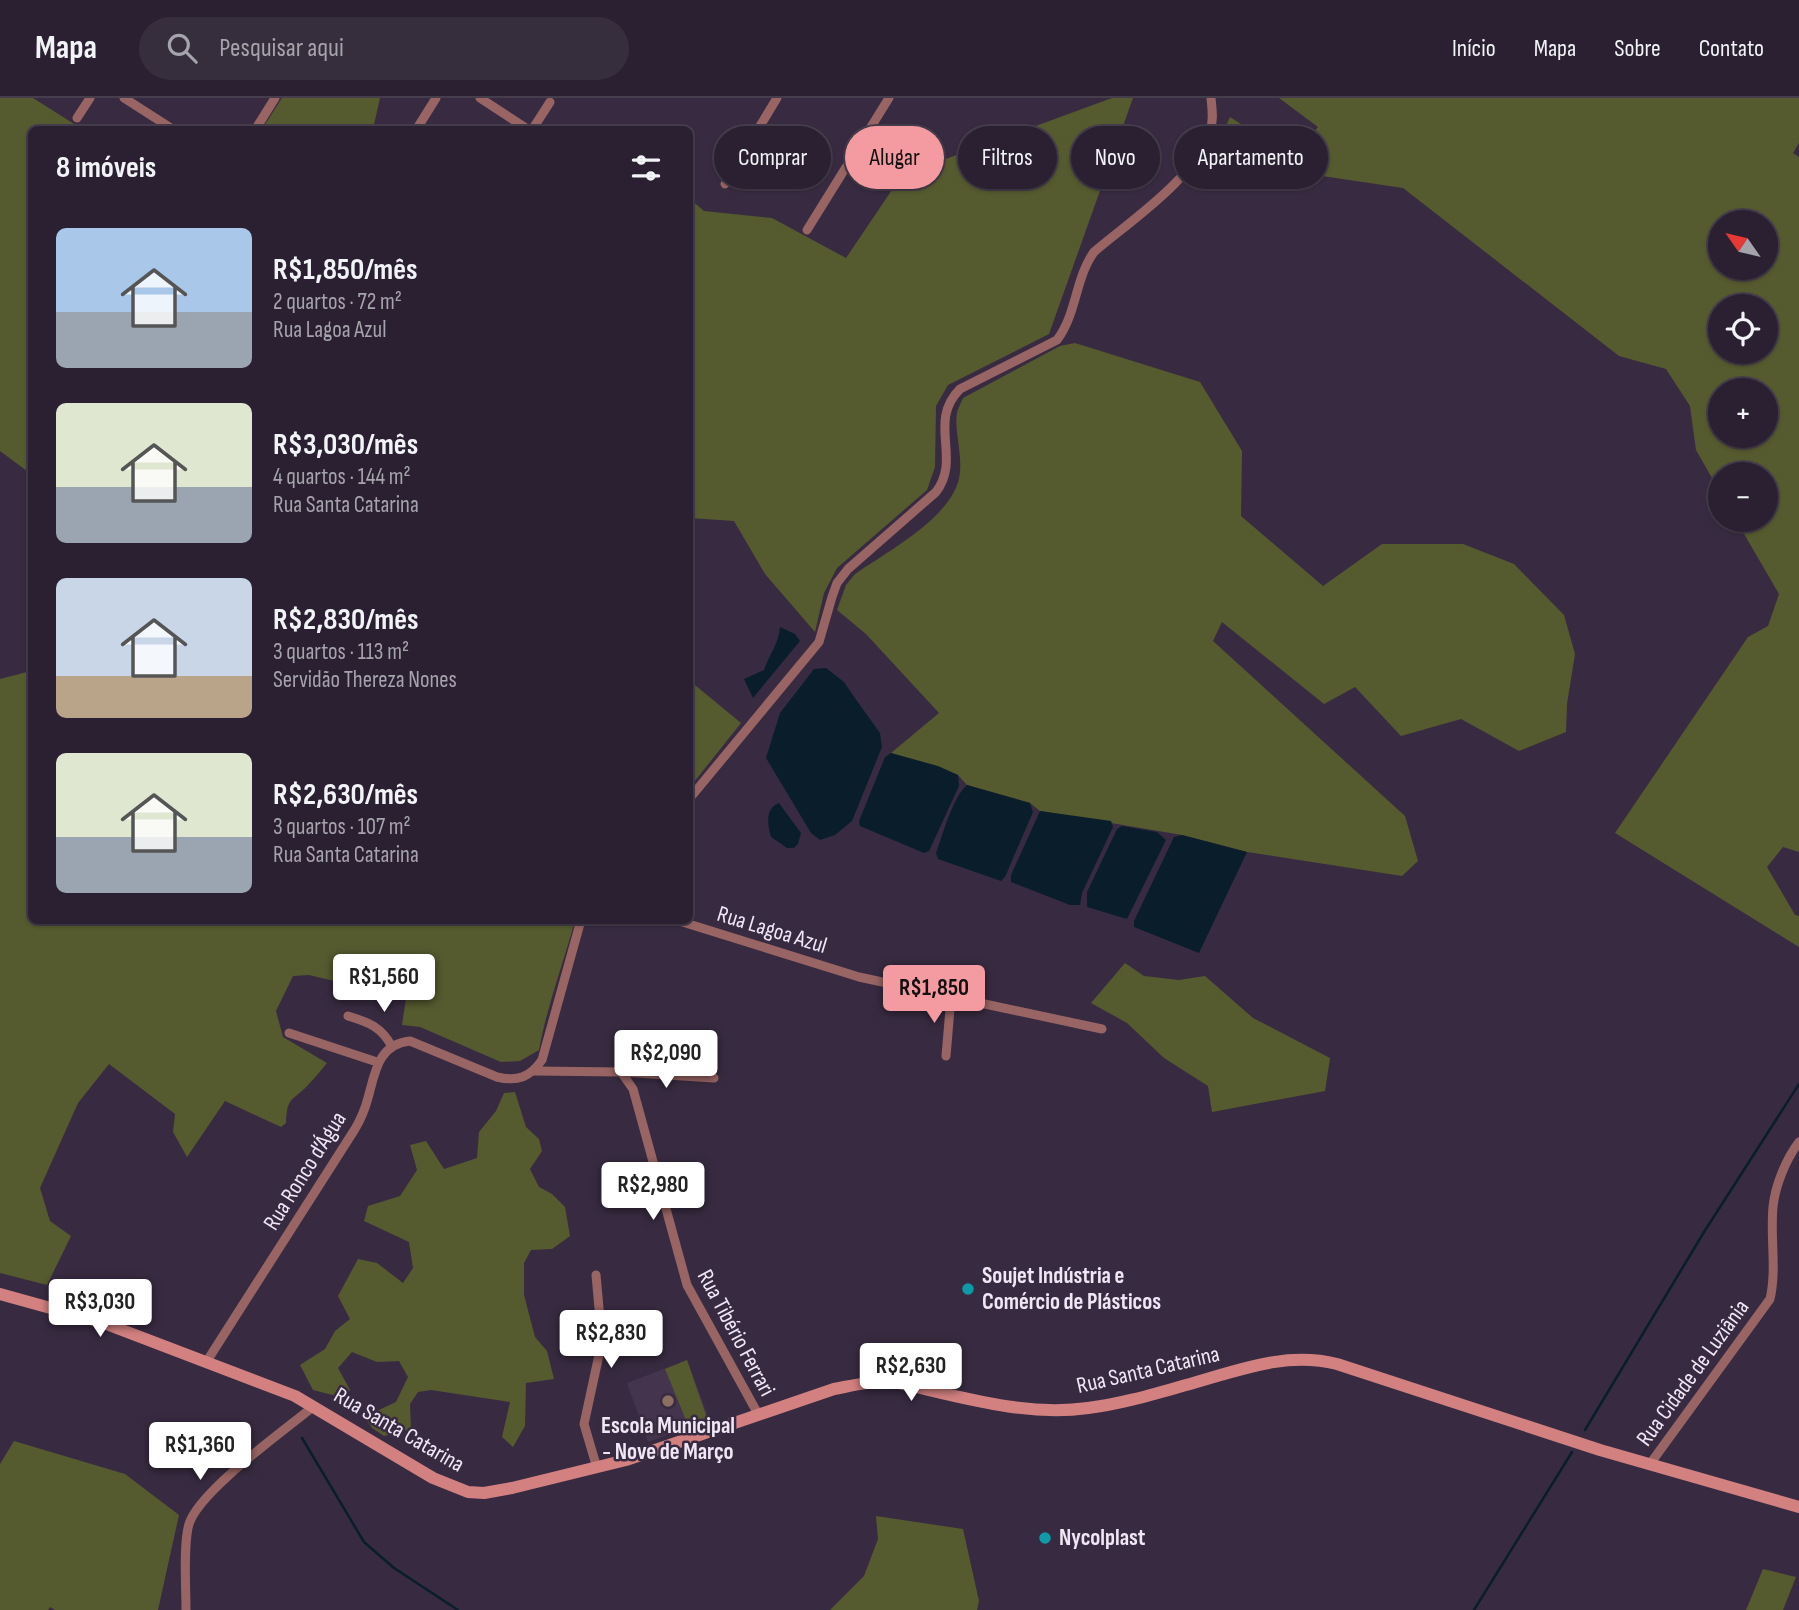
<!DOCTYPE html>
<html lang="pt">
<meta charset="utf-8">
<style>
:root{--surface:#2a2031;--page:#362d3d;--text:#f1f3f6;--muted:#a5a3ab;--line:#463e4d;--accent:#f49aa1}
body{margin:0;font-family:"Sofia Sans Condensed",sans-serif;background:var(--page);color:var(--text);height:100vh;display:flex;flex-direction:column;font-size:26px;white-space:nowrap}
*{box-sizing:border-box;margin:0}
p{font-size:23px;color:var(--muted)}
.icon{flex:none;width:38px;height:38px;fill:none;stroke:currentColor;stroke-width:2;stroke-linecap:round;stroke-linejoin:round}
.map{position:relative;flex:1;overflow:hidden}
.details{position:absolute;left:28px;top:28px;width:665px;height:798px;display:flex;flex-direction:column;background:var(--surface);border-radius:10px;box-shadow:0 2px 5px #0004,0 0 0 2px var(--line)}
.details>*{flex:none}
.top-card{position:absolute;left:714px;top:28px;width:665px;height:63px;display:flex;gap:14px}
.needle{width:46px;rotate:304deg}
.tools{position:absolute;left:1708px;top:112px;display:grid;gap:14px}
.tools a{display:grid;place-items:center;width:70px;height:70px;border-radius:50%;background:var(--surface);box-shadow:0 2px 5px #0004,0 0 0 2px var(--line);font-size:35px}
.price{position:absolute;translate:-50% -60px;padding:0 16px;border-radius:7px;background:#fff;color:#222;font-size:23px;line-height:46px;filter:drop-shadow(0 2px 4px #0008)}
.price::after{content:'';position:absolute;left:50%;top:42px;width:21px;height:16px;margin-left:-10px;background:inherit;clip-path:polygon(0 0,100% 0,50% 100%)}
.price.current{background:var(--accent);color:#111}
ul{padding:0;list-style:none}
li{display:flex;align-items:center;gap:21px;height:175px;padding:0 28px}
li span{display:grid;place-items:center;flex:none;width:196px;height:140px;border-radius:10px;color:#555}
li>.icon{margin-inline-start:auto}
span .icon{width:84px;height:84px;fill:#fffc;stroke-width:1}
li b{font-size:30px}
h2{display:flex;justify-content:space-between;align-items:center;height:84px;padding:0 28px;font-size:30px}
.pill{padding:0 24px;border-radius:32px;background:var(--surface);box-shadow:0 2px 5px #0004,0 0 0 2px var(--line);font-size:24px;line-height:63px}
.pill.current{background:var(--accent);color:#111}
header{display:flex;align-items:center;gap:42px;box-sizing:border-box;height:98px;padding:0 35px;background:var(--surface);border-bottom:2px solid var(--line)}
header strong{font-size:33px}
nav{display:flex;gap:38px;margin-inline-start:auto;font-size:24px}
.search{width:490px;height:63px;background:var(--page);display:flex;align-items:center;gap:18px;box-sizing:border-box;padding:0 24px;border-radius:38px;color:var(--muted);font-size:26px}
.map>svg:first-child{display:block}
.built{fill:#44344e}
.green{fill:#565a2f;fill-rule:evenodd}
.water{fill:#091e2a}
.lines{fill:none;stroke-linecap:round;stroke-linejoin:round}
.stream{stroke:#091e2a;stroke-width:2.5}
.street{stroke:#996564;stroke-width:9}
.secondary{stroke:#d38080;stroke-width:12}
.culture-dot{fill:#0f9aa8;stroke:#382b41;stroke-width:2.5}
.education-dot{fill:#8d6e63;stroke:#382b41;stroke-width:2.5}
.labels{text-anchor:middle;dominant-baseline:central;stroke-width:5;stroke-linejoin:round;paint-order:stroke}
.street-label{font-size:23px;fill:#efe7f5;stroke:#382b41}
.poi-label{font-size:23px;font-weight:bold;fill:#efe7f5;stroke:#382b41;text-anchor:start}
</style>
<header>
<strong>Mapa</strong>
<div class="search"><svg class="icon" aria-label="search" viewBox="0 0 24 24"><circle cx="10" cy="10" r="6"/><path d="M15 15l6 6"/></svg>Pesquisar aqui</div>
<nav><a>Início</a><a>Mapa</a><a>Sobre</a><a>Contato</a></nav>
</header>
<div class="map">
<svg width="1799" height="1512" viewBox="0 0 1799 1512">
<rect width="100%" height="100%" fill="#382b41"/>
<path class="built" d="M687,1262L709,1321L648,1344L627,1285Z"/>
<g class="green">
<path d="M0,0H33L82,31L32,32L31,376L0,353Z"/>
<path d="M282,0H380L373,31H262Z"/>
<path d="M1112,0H1133L1049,236L948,287L936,308L935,369L927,392L837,470L824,495L815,534L765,476L734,423L690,420V101L704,113L772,120L846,160L902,77Z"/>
<path d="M1279,0H1799V45L1793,55L1799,59V754L1783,749L1767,769L1795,817L1799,818V849L1615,735L1748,539L1768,528L1779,496L1736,422H1766V376H1720V394L1696,352L1690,308L1666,271L1619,258L1403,90L1268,70L1247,58L1226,28L1230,19L1293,59L1318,29ZM1720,124H1766V170H1720ZM1720,208H1766V254H1720ZM1720,292H1766V338H1720Z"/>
<path d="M1075,245L1200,284L1242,353L1241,418L1323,488L1382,446H1463L1514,466L1564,517L1575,556L1567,606L1566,634L1519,653L1461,621L1401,638L1355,589L1324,606L1222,524L1213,543L1405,718L1418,763L1402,778L1247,754L1182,737L1040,713L1030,705L967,687L958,677L891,655L939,615L866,536L837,512L846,487L855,476C888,453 957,417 960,374C962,357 954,329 957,315C958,310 961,305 963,300L1060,248Z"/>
<path d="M31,573L32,822L575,823C563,866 547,908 539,952L520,963L501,964L420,929L402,927L406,900L309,877L293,878L276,913L283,939L327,965C321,972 315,980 308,987C292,1004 287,998 286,1025L281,1029L225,1003L187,1059L173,1034L175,1016L109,966L78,1005L40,1090L50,1123L71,1138L47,1187L0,1175V581Z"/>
<path d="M690,583L741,625L690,689Z"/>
<path d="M1125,865L1144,878L1179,882L1205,878L1253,920L1330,960L1325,993L1212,1014L1208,988L1164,960L1127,925L1091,905Z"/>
<path d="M515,994L526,1029L539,1041L542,1053L530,1071L539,1089L552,1096L565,1109L570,1138L552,1151L531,1152L524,1165V1197L535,1239L547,1253L554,1281L526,1285L525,1328L513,1349L502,1339L510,1304L431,1292L418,1294L410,1306L411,1331L384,1338L372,1330L364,1319L396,1304L408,1279L399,1263L377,1264L352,1254L338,1270L350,1292L344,1300L313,1292L300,1267L325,1251L335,1233L350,1221L338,1198L358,1161L377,1165L403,1185L413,1170L409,1144L364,1123L368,1108L400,1098L417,1072L410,1047L426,1043L444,1071L477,1060L479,1034L496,1013L504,995Z"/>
<path d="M687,1262L707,1320L688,1327L665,1271Z"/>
<path d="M14,1343L125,1376L179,1417L158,1512H55L50,1509L48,1512H0V1366Z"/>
<path d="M876,1418L963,1431L979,1503L977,1512H830L864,1478L878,1441Z"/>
<path d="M1763,1471L1796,1479L1783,1512H1746Z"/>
</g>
<g class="water">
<path d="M780,529L795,536L800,543L753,600L744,581L764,572C769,557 779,545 780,529Z"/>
<path d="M826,570L844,584L857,603L880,635L882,649L852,723L835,737L820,742L811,735L766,660L780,615L814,571Z"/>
<path d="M891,655L938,668L958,677L959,688L929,753L924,755L860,728L859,723L885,659Z"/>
<path d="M967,687L1030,705L1033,714L1005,779L1001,783L938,761L936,755C943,737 952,700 967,687Z"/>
<path d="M779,705L801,735L798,746L794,750H787L771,739C768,727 764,711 779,705Z"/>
<path d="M1040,713L1111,723L1113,729L1082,795L1080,807H1070L1011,784V777Z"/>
<path d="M1122,728L1157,734L1166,742L1127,821L1087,809V794L1117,731Z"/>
<path d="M1182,737L1247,754L1199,855L1134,829V823L1174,739Z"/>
</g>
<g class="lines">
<g class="stream">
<path d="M1585,1332L1704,1134L1799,986"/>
<path d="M302,1340L364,1444L394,1470L458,1512"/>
<path d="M1474,1512L1572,1354"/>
</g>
<g class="street">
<path d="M124,0L174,32"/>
<path d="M480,0L529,32"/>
<path d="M77,20L90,0"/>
<path d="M255,32L275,0"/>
<path d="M416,32L436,0"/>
<path d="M532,32L550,4"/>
<path d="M725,86L777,0"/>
<path d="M807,132L889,0"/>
<path d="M690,700L819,544L832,499L837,485L848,471L936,394C962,360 927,324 960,291L1057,242C1077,216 1075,180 1094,154C1130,123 1196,80 1210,33C1214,22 1212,11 1211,0"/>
<path d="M676,822L859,879L1102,931"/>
<path d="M348,918C368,924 382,929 392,949"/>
<path d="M289,935L377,964"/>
<path d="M946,958L951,899"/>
<path d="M534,973L621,974L633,991L687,1187L758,1316"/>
<path d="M621,974L714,980"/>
<path d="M596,1177L602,1243L584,1326L597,1370"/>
<path d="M207,1263L355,1031C361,1021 365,1011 368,1000C375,975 378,946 410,943L497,979C518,984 530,979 542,962L581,822"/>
<path d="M1650,1366L1770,1201C1777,1171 1770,1140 1773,1109C1775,1088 1786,1061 1799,1044"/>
<path d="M186,1512C186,1489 183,1446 189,1426C199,1393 285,1332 314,1308"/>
</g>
<path class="secondary" d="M0,1196L101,1224L295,1298L433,1380L468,1394L484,1395L512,1390L626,1362L834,1291C855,1287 874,1282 894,1284C958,1298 1023,1319 1088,1310C1121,1306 1154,1296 1186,1287C1237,1273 1284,1253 1337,1266L1600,1352L1799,1409"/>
</g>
<g class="culture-dot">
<circle cx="968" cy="1191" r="7"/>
<circle cx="1045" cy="1440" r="7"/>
</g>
<circle class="education-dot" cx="668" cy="1303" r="7"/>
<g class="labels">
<g class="street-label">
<text transform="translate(772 832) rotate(17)">Rua Lagoa Azul</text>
<text transform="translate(305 1073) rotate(-58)">Rua Ronco d’Água</text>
<text transform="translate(736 1235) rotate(62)">Rua Tibério Ferrari</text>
<text transform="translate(1148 1272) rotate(-13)">Rua Santa Catarina</text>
<text transform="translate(1693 1275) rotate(-54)">Rua Cidade de Luziânia</text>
<text transform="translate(399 1332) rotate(30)">Rua Santa Catarina</text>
</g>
<g class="poi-label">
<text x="982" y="1178">Soujet Indústria e<tspan x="982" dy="26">Comércio de Plásticos</tspan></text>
<text x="668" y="1328" text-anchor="middle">Escola Municipal<tspan x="668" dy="26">- Nove de Março</tspan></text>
<text x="1059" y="1440">Nycolplast</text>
</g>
</g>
</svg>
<div class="tools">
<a><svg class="needle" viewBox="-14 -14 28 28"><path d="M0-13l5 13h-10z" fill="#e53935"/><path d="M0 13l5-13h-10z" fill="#a5a3ab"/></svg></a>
<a><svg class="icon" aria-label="locate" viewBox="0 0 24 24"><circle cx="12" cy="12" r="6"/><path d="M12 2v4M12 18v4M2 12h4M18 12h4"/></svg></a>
<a>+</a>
<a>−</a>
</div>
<b class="price" style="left:384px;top:916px">R$1,560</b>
<b class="price current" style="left:934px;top:927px">R$1,850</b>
<b class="price" style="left:666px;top:992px">R$2,090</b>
<b class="price" style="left:653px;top:1124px">R$2,980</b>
<b class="price" style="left:100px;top:1241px">R$3,030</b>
<b class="price" style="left:611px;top:1272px">R$2,830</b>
<b class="price" style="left:911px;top:1305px">R$2,630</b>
<b class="price" style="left:200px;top:1384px">R$1,360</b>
<div class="top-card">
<a class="pill">Comprar</a>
<a class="pill current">Alugar</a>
<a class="pill">Filtros</a>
<a class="pill">Novo</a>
<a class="pill">Apartamento</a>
</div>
<section class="details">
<h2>8 imóveis<svg class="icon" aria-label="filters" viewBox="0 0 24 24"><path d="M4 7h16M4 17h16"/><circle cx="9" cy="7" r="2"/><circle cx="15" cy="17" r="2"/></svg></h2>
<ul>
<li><span style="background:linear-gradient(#a9c7e8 60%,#9aa5b1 0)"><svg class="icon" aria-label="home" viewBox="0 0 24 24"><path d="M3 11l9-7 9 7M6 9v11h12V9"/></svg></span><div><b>R$1,850/mês</b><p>2 quartos · 72 m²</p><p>Rua Lagoa Azul</p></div></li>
<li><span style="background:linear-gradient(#dfe7d0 60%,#9aa5b1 0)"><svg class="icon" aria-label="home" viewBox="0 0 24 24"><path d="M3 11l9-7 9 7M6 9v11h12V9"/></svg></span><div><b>R$3,030/mês</b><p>4 quartos · 144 m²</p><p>Rua Santa Catarina</p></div></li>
<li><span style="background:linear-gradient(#c9d6e8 70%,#b9a48a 0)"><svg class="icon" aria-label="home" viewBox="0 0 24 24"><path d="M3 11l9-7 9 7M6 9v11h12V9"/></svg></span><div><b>R$2,830/mês</b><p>3 quartos · 113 m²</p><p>Servidão Thereza Nones</p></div></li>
<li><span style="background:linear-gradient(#dfe7d0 60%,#9aa5b1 0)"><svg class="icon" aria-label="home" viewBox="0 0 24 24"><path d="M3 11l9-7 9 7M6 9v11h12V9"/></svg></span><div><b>R$2,630/mês</b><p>3 quartos · 107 m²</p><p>Rua Santa Catarina</p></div></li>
</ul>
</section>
</div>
